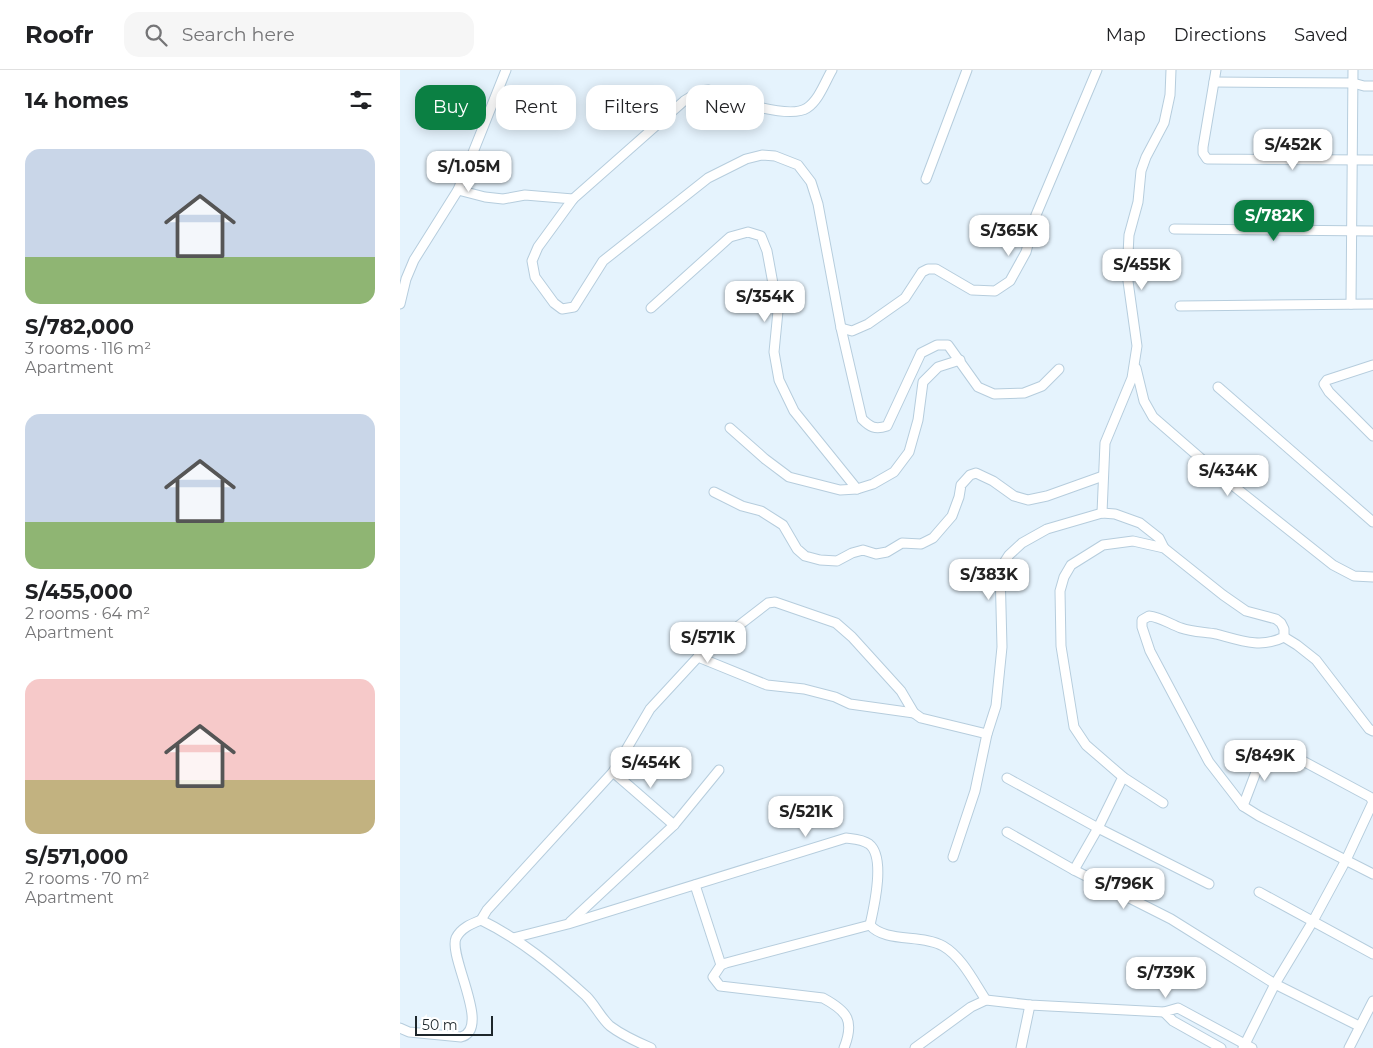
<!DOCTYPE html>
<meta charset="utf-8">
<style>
:root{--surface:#fff;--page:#f6f6f6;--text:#202124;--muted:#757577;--line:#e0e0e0;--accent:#0b8043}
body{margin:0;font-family:Montserrat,sans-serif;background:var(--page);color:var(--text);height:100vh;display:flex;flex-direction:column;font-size:19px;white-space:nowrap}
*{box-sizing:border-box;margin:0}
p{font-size:16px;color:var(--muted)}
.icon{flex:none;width:28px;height:28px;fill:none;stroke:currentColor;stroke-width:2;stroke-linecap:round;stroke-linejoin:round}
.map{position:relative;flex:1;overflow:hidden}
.sheet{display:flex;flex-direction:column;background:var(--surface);width:400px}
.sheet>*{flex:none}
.top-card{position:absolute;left:15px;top:15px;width:475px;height:45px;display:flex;gap:10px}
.scale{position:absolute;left:15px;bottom:12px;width:78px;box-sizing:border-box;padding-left:5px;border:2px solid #1d262b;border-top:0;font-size:14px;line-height:18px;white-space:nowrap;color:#1d262b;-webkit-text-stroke:4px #fff;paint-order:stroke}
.price{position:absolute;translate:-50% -42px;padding:0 11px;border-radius:10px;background:#fff;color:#222;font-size:16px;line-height:32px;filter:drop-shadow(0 1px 2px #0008)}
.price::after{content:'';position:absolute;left:50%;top:30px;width:15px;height:11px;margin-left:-8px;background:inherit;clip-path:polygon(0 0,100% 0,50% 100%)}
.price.selected{background:var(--accent);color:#fff}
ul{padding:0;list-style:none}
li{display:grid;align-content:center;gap:10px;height:265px;padding:0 25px}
li span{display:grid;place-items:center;height:155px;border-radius:15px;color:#555}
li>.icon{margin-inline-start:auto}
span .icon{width:90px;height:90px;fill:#fffc;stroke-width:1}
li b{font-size:21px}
h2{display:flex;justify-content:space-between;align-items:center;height:60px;padding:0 25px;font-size:21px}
.pill{padding:0 18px;border-radius:15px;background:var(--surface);box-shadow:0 2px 12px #0003;font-size:18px;line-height:45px}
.pill.selected{background:var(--accent);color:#fff}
header{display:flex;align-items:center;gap:30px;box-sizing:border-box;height:70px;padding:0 25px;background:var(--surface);border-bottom:1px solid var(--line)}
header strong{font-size:24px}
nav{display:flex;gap:28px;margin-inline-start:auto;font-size:18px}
.search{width:350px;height:45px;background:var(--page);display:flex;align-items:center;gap:12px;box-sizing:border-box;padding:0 18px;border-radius:15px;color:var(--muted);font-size:19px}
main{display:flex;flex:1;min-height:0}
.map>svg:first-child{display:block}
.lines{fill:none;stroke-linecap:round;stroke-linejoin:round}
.minor-casing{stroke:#b6cddd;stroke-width:11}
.minor{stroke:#fff;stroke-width:9}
</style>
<header>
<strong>Roofr</strong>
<div class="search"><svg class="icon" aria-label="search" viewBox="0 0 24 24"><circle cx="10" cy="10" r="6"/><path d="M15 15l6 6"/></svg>Search here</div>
<nav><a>Map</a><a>Directions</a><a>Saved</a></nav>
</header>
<main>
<section class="sheet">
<h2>14 homes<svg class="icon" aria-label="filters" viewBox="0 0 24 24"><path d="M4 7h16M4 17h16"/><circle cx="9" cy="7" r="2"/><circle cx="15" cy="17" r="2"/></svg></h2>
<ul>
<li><span style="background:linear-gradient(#c9d6e8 70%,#8fb573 0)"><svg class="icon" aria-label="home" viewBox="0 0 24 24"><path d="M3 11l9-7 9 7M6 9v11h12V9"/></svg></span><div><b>S/782,000</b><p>3 rooms · 116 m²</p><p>Apartment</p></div></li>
<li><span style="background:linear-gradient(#c9d6e8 70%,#8fb573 0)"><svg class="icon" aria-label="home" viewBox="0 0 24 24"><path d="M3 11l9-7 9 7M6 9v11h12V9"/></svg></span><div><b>S/455,000</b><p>2 rooms · 64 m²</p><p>Apartment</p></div></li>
<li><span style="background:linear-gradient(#f6c9c9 65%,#c2b280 0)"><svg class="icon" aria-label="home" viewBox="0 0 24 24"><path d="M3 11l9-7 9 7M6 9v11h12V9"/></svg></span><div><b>S/571,000</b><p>2 rooms · 70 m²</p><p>Apartment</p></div></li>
</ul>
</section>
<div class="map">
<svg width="973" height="978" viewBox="0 0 973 978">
<rect width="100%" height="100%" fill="#e5f3fd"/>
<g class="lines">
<g class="minor-casing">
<g id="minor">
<path d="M432,0C425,12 419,30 407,38C392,48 349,35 333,30C325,27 316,21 308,20C299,20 291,27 284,31L173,129L138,177L132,191L135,207L154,233L162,239L174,237L203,191L308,108L346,89L362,85L375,86L398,95L411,112L418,134L441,258L462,349C470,357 475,360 487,356L521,283L537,275H548L578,317L594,324L624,323L642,316L659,299"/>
<path d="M816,0L803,77V83L807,89L973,90"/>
<path d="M814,12L953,13L964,16H973"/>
<path d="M526,109L567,0"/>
<path d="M58,120L85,127L103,129L125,125L173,129"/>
<path d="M774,159L973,161"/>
<path d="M0,234L6,209L14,190L58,120L106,0"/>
<path d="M951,234L953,0"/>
<path d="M780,236L973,234"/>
<path d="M251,238L330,167L348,162L361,166L367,181L378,241L374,282L379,310L394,341L457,419"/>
<path d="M441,258L452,261L468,254L505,228L522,202L528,199H536L572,220L595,221L610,211L626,182L636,145L697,0"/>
<path d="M973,295L927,310L924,314L929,322L973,366"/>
<path d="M736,298L744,331L753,347L821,406L933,495L954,506L973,507"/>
<path d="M818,317L973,452"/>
<path d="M330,358L365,389L389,407L440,420L457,419L473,414L494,402L509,382L518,350L523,312L538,297L560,290"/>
<path d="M314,422L342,436L361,441L383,455L397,479L405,486L420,490L437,491L452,483L463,480L476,484L487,482L502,473L521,474L533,468L552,446L559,427L561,415L570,405L576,403L593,411L614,426L628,430L647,426L703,406"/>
<path d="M702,443L705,373L732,308L737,276L727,204L729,165L738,132L741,101L746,87L764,53L770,25L771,0"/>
<path d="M884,567L897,575L916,590L969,659L973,661"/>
<path d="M298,587L367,615L404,619L435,627L450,634L514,643"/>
<path d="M213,702L274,755"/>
<path d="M607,708L698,758L809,814"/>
<path d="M763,733L723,707L686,675L674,657L661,576L660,521L664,507L671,495L703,475L733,471L764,478L823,525L846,541L876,549L881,553L884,559V567C861,579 839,570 816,564C805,562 792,562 781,558C770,554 760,547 749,546L742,550V557L750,581L809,692L843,736L859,746L973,804"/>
<path d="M607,762L674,800L771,849L875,914L959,956"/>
<path d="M553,787L575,721L587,664L596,636L602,577L600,499L609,485L622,473L647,459L702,443L715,444L740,453L759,468L764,478"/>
<path d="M674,800L698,758L723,707"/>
<path d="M295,815L321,895"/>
<path d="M859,822L973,884"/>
<path d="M81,850L87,840L213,702L250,639L298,587L368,533L375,532L436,553L452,567L501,621L514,643L521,648L587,664"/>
<path d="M170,852L274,755L319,700"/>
<path d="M113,868L168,854L446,768C454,769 462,769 469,774C486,787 474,837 470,855C485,873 522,864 543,876C562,887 574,912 586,930"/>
<path d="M0,958L9,962L61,967C92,959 48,887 56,868C61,858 71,854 81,850C120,869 154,897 186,926C195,935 201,948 210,956C222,965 237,972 251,978"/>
<path d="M444,978C455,950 447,941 423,928L320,916L313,907L321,895L326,893L470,855"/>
<path d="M515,978L571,937L586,930L630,935L764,942"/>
<path d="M621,978L630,935"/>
<path d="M821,978L773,951L764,942L778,938L852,978"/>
<path d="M843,978L875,914L913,851L946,790L973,732L970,727L875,676C870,675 867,676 864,681L843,736"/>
<path d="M949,978L973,931"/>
</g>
</g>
<use href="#minor" class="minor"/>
</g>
</svg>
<div class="scale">50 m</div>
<b class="price" style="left:893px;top:101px">S/452K</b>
<b class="price" style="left:69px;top:123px">S/1.05M</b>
<b class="price selected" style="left:874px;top:172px">S/782K</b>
<b class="price" style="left:609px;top:187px">S/365K</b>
<b class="price" style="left:742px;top:221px">S/455K</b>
<b class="price" style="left:365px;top:253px">S/354K</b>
<b class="price" style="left:828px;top:427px">S/434K</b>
<b class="price" style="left:589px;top:531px">S/383K</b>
<b class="price" style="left:308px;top:594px">S/571K</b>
<b class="price" style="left:865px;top:712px">S/849K</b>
<b class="price" style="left:251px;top:719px">S/454K</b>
<b class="price" style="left:406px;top:768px">S/521K</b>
<b class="price" style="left:724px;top:840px">S/796K</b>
<b class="price" style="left:766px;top:929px">S/739K</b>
<div class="top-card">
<a class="pill selected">Buy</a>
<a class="pill">Rent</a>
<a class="pill">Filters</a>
<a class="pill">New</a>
</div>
</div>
</main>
